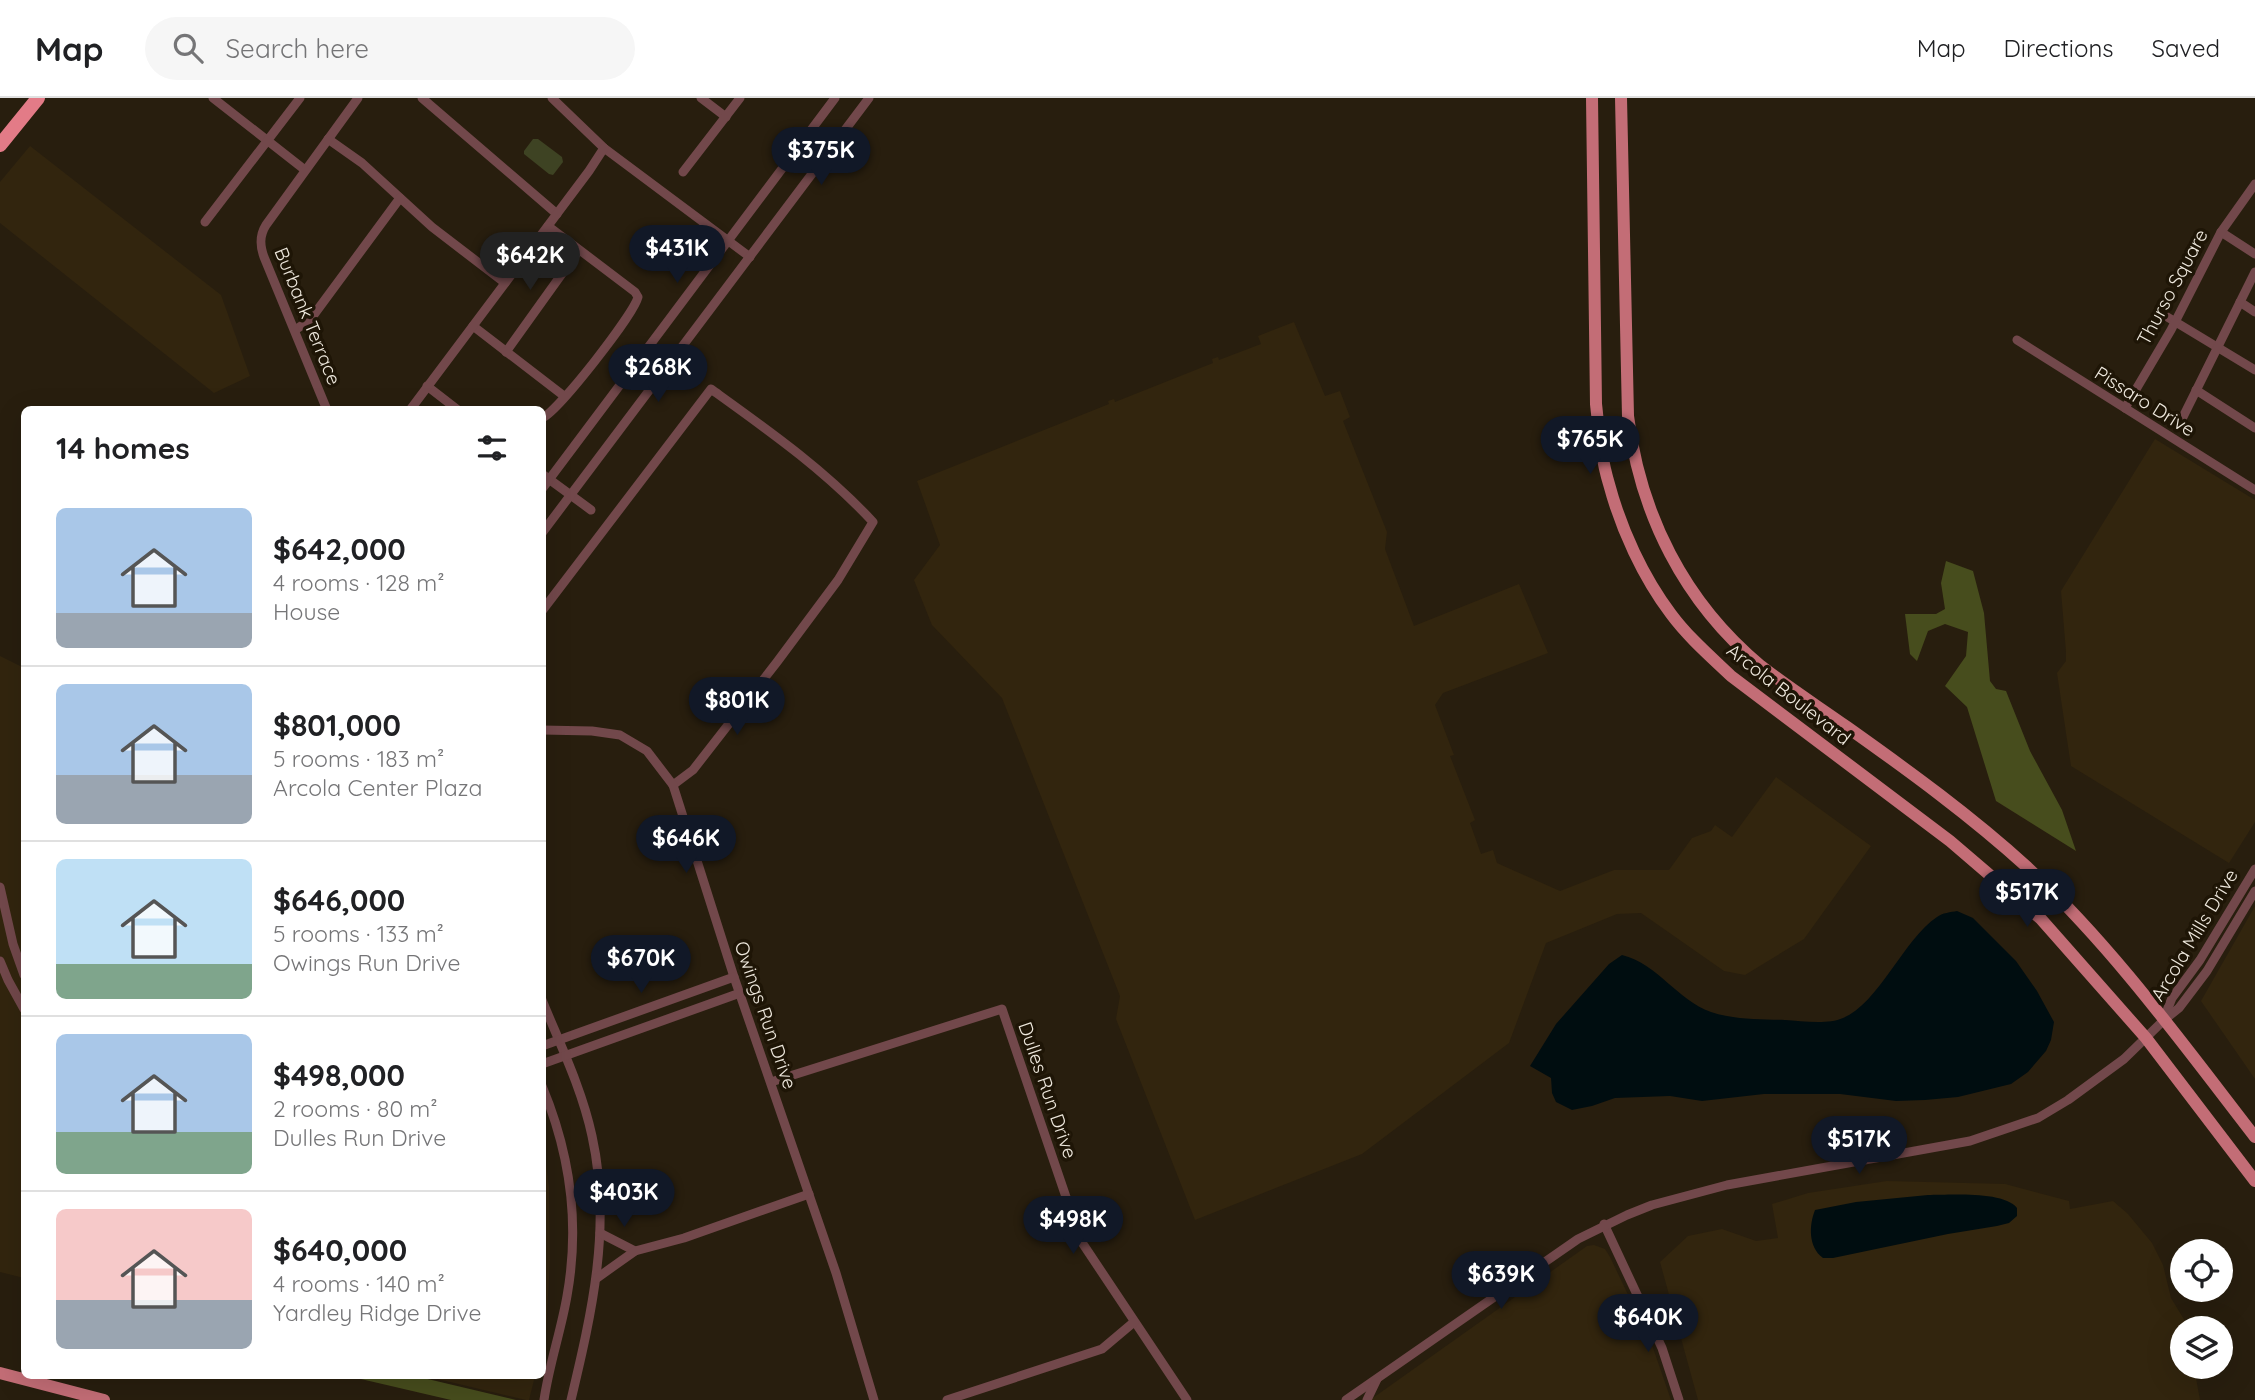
<!DOCTYPE html>
<meta charset="utf-8">
<style>
:root{--surface:#fff;--page:#f6f6f6;--text:#202124;--muted:#757577;--line:#e0e0e0;--accent:#111827}
body{margin:0;font-family:Quicksand,sans-serif;background:var(--page);color:var(--text);height:100vh;display:flex;flex-direction:column;font-size:26px;white-space:nowrap}
*{box-sizing:border-box;margin:0}
p{font-size:23px;color:var(--muted)}
.icon{flex:none;width:38px;height:38px;fill:none;stroke:currentColor;stroke-width:2;stroke-linecap:round;stroke-linejoin:round}
.map{position:relative;flex:1;overflow:hidden}
.panel{position:absolute;left:21px;top:308px;width:525px;height:973px;display:flex;flex-direction:column;background:var(--surface);border-radius:10px;box-shadow:0 7px 28px #0002}
.panel>*{flex:none}
.fabs{position:absolute;left:2170px;top:1141px;display:grid;gap:14px}
.fabs a{display:grid;place-items:center;width:63px;height:63px;border-radius:50%;background:var(--surface);box-shadow:0 7px 28px #0002;font-size:35px}
.price{position:absolute;translate:-50% -60px;padding:0 16px;border-radius:24px;background:var(--accent);color:#fff;font-size:23px;line-height:46px;filter:drop-shadow(0 2px 4px #0008)}
.price::after{content:'';position:absolute;left:50%;top:42px;width:21px;height:16px;margin-left:-10px;background:inherit;clip-path:polygon(0 0,100% 0,50% 100%)}
.price.selected{background:#222;color:#fff}
ul{padding:0;list-style:none}
li{display:flex;align-items:center;gap:21px;height:175px;padding:0 35px}
li+li{border-top:2px solid var(--line)}
li span{display:grid;place-items:center;flex:none;width:196px;height:140px;border-radius:10px;color:#555}
li>.icon{margin-inline-start:auto}
span .icon{width:84px;height:84px;fill:#fffc;stroke-width:1}
li b{font-size:30px}
h2{display:flex;justify-content:space-between;align-items:center;height:84px;padding:0 35px;font-size:30px}
header{display:flex;align-items:center;gap:42px;box-sizing:border-box;height:98px;padding:0 35px;background:var(--surface);border-bottom:2px solid var(--line)}
header strong{font-size:33px}
nav{display:flex;gap:38px;margin-inline-start:auto;font-size:24px}
.search{width:490px;height:63px;background:var(--page);display:flex;align-items:center;gap:18px;box-sizing:border-box;padding:0 24px;border-radius:38px;color:var(--muted);font-size:26px}
.map>svg:first-child{display:block}
.built{fill:#32250e}
.green{fill:#3e4323}
.forest{fill:#474d1d}
.water{fill:#000d10}
.lines{fill:none;stroke-linecap:round;stroke-linejoin:round}
.minor{stroke:#72484b;stroke-width:9}
.major{stroke:#c36d76;stroke-width:12}
.highway{stroke:#e37b87;stroke-width:14}
.labels{text-anchor:middle;dominant-baseline:central;stroke-width:7;stroke-linejoin:round;paint-order:stroke}
.street-label{font-size:19px;fill:#efe9de;stroke:#1e1506}
</style>
<header>
<strong>Map</strong>
<div class="search"><svg class="icon" aria-label="search" viewBox="0 0 24 24"><circle cx="10" cy="10" r="6"/><path d="M15 15l6 6"/></svg>Search here</div>
<nav><a>Map</a><a>Directions</a><a>Saved</a></nav>
</header>
<div class="map">
<svg width="2255" height="1302" viewBox="0 0 2255 1302">
<rect width="100%" height="100%" fill="#281e0e"/>
<g class="built">
<path d="M30,48L221,197L250,278L214,295L0,125V84Z"/>
<path d="M1294,224L1325,298L1340,293L1350,319L1343,323L1387,434L1385,451L1414,528L1519,486L1548,555L1443,595L1435,607L1454,657L1450,658L1475,722L1470,725L1481,756L1493,752L1497,765L1560,793L1614,772H1669L1692,740L1711,733L1715,727L1732,739L1776,679L1871,748L1804,841L1745,877L1724,873L1641,815L1617,816L1546,845L1509,945L1362,1056L1195,1122L1116,921L1120,898L1002,600L932,527L914,482L940,447L917,383L1109,306L1108,303L1114,301L1115,304L1213,265L1212,261L1218,259L1219,262L1261,246L1258,238Z"/>
<path d="M2155,341L2255,402V724L2229,765L2071,668L2057,575L2066,563V554L2061,493Z"/>
<path d="M0,558L24,570V1180L0,1174Z"/>
<path d="M2255,808V981L2201,903Z"/>
<path d="M543,1044L549,1089L550,1163L546,1234L543,1249Z"/>
<path d="M1887,1083L2005,1086L2069,1103L2070,1111L2113,1103L2128,1116L2152,1145L2163,1167L2171,1200L2185,1223L2186,1230H2182V1269H2194L2200,1302H1698L1660,1164L1688,1138L1722,1131L1756,1143L1778,1140L1772,1106L1808,1095Z"/>
<path d="M1594,1147L1605,1151L1610,1159L1652,1247L1671,1302H1370L1587,1148Z"/>
<path d="M425,1278H535L529,1302H526Z"/>
</g>
<path class="green" d="M533,41H538L562,59L563,64L553,77L549,76L524,56V53Z"/>
<g class="forest">
<path d="M1946,463L1973,473L1984,515L1990,583L1996,591L2006,593L2030,653L2062,712L2076,753L1996,703L1967,609L1945,588L1966,558L1968,534L1945,526L1928,533L1917,563L1910,556L1905,516H1936L1945,511L1941,485Z"/>
<path d="M348,1278H415L516,1302H451Z"/>
</g>
<g class="water">
<path d="M1957,813L1973,820L2016,863L2037,893L2054,924L2051,942L2046,953L2028,974L2011,986L1958,999L1925,1002L1896,1003L1840,996H1764L1702,1003L1670,998L1615,1000L1592,1008L1572,1012L1556,1004L1552,995L1551,980L1530,968L1556,926L1609,866L1622,857C1658,866 1677,902 1711,914C1735,922 1760,921 1785,922C1802,923 1827,927 1843,920C1878,906 1904,841 1937,819C1942,815 1951,814 1957,813Z"/>
<path d="M1928,1097C1950,1097 2004,1093 2017,1110V1118L2009,1125L1997,1128L1948,1136L1833,1160H1823C1808,1149 1809,1127 1815,1112L1856,1104Z"/>
</g>
<g class="lines">
<g class="minor">
<path d="M213,0L305,72"/>
<path d="M422,0L557,116"/>
<path d="M552,0L604,50L750,159"/>
<path d="M701,0L726,19"/>
<path d="M328,41L362,65L432,129L505,185"/>
<path d="M683,74L740,0"/>
<path d="M205,124L300,0"/>
<path d="M2221,134L2255,156"/>
<path d="M2240,204L2255,214"/>
<path d="M2164,217L2255,272"/>
<path d="M473,228L564,298"/>
<path d="M295,232L310,222L400,100"/>
<path d="M2017,242L2255,392"/>
<path d="M506,254L579,152"/>
<path d="M427,288L458,312"/>
<path d="M2196,292L2255,330"/>
<path d="M2125,310L2171,232L2221,134L2255,86"/>
<path d="M327,312L264,159C260,148 259,138 266,127L358,0"/>
<path d="M410,312L589,73L604,50"/>
<path d="M542,320C557,315 634,216 638,199L635,194L548,128"/>
<path d="M2182,321L2255,174"/>
<path d="M542,376L591,412"/>
<path d="M542,391L835,0"/>
<path d="M542,435L869,0"/>
<path d="M542,513L711,291C768,332 825,372 873,424L838,482L777,564L693,672L673,687"/>
<path d="M542,632L592,633L620,637L647,653L673,687L734,879L836,1175L874,1302"/>
<path d="M0,789L13,846L24,877"/>
<path d="M0,863L8,882L24,911"/>
<path d="M542,902C560,946 582,991 592,1038C612,1128 592,1214 571,1302"/>
<path d="M2164,920L2172,900L2200,862L2255,771"/>
<path d="M542,948L734,879"/>
<path d="M542,966L740,895"/>
<path d="M771,984L1002,911L1081,1143L1187,1302"/>
<path d="M542,988C570,1055 580,1126 567,1198C561,1233 549,1267 544,1302"/>
<path d="M1604,1126L1662,1250L1679,1302"/>
<path d="M600,1135L635,1153"/>
<path d="M597,1180L635,1153L684,1140L809,1096"/>
<path d="M947,1302L1102,1251L1134,1224"/>
<path d="M1346,1302L1578,1141L1627,1117L1652,1107L1727,1087L1970,1043L2038,1020L2068,1002L2124,961L2164,922L2179,910L2207,873L2255,793"/>
<path d="M1367,1302L1377,1281"/>
</g>
<g class="major">
<path d="M1592,0L1596,306C1599,333 1601,360 1609,386C1621,431 1643,479 1671,516C1688,539 1710,558 1731,578L1950,743L2041,821L2146,940L2255,1083"/>
<path d="M1621,0L1628,318C1640,416 1684,504 1761,568C1789,590 1819,609 1847,629C1909,673 1971,718 2027,769C2113,849 2183,946 2255,1039"/>
<path d="M0,1275L104,1302"/>
</g>
<path class="highway" d="M0,47L38,0"/>
</g>
<g class="labels">
<g class="street-label">
<text transform="translate(2172 189) rotate(-62)">Thurso Square</text>
<text transform="translate(308 218) rotate(68)">Burbank Terrace</text>
<text transform="translate(2145 303) rotate(32)">Pissaro Drive</text>
<text transform="translate(1789 596) rotate(38)">Arcola Boulevard</text>
<text transform="translate(2194 837) rotate(-59)">Arcola Mills Drive</text>
<text transform="translate(766 917) rotate(71)">Owings Run Drive</text>
<text transform="translate(1048 992) rotate(71)">Dulles Run Drive</text>
</g>
</g>
</svg>
<div class="fabs">
<a><svg class="icon" aria-label="locate" viewBox="0 0 24 24"><circle cx="12" cy="12" r="6"/><path d="M12 2v4M12 18v4M2 12h4M18 12h4"/></svg></a>
<a><svg class="icon" aria-label="layers" viewBox="0 0 24 24"><path d="M12 4l9 5-9 5-9-5zM3 14l9 5 9-5"/></svg></a>
</div>
<b class="price" style="left:821px;top:89px">$375K</b>
<b class="price" style="left:677px;top:187px">$431K</b>
<b class="price selected" style="left:530px;top:194px">$642K</b>
<b class="price" style="left:658px;top:306px">$268K</b>
<b class="price" style="left:1590px;top:378px">$765K</b>
<b class="price" style="left:737px;top:639px">$801K</b>
<b class="price" style="left:686px;top:777px">$646K</b>
<b class="price" style="left:2027px;top:831px">$517K</b>
<b class="price" style="left:641px;top:897px">$670K</b>
<b class="price" style="left:1859px;top:1078px">$517K</b>
<b class="price" style="left:624px;top:1131px">$403K</b>
<b class="price" style="left:1073px;top:1158px">$498K</b>
<b class="price" style="left:1501px;top:1213px">$639K</b>
<b class="price" style="left:1648px;top:1256px">$640K</b>
<section class="panel">
<h2>14 homes<svg class="icon" aria-label="filters" viewBox="0 0 24 24"><path d="M4 7h16M4 17h16"/><circle cx="9" cy="7" r="2"/><circle cx="15" cy="17" r="2"/></svg></h2>
<ul>
<li><span style="background:linear-gradient(#a9c7e8 75%,#9aa5b1 0)"><svg class="icon" aria-label="home" viewBox="0 0 24 24"><path d="M3 11l9-7 9 7M6 9v11h12V9"/></svg></span><div><b>$642,000</b><p>4 rooms · 128 m²</p><p>House</p></div></li>
<li><span style="background:linear-gradient(#a9c7e8 65%,#9aa5b1 0)"><svg class="icon" aria-label="home" viewBox="0 0 24 24"><path d="M3 11l9-7 9 7M6 9v11h12V9"/></svg></span><div><b>$801,000</b><p>5 rooms · 183 m²</p><p>Arcola Center Plaza</p></div></li>
<li><span style="background:linear-gradient(#bfe0f5 75%,#7fa58c 0)"><svg class="icon" aria-label="home" viewBox="0 0 24 24"><path d="M3 11l9-7 9 7M6 9v11h12V9"/></svg></span><div><b>$646,000</b><p>5 rooms · 133 m²</p><p>Owings Run Drive</p></div></li>
<li><span style="background:linear-gradient(#a9c7e8 70%,#7fa58c 0)"><svg class="icon" aria-label="home" viewBox="0 0 24 24"><path d="M3 11l9-7 9 7M6 9v11h12V9"/></svg></span><div><b>$498,000</b><p>2 rooms · 80 m²</p><p>Dulles Run Drive</p></div></li>
<li><span style="background:linear-gradient(#f6c9c9 65%,#9aa5b1 0)"><svg class="icon" aria-label="home" viewBox="0 0 24 24"><path d="M3 11l9-7 9 7M6 9v11h12V9"/></svg></span><div><b>$640,000</b><p>4 rooms · 140 m²</p><p>Yardley Ridge Drive</p></div></li>
</ul>
</section>
</div>
